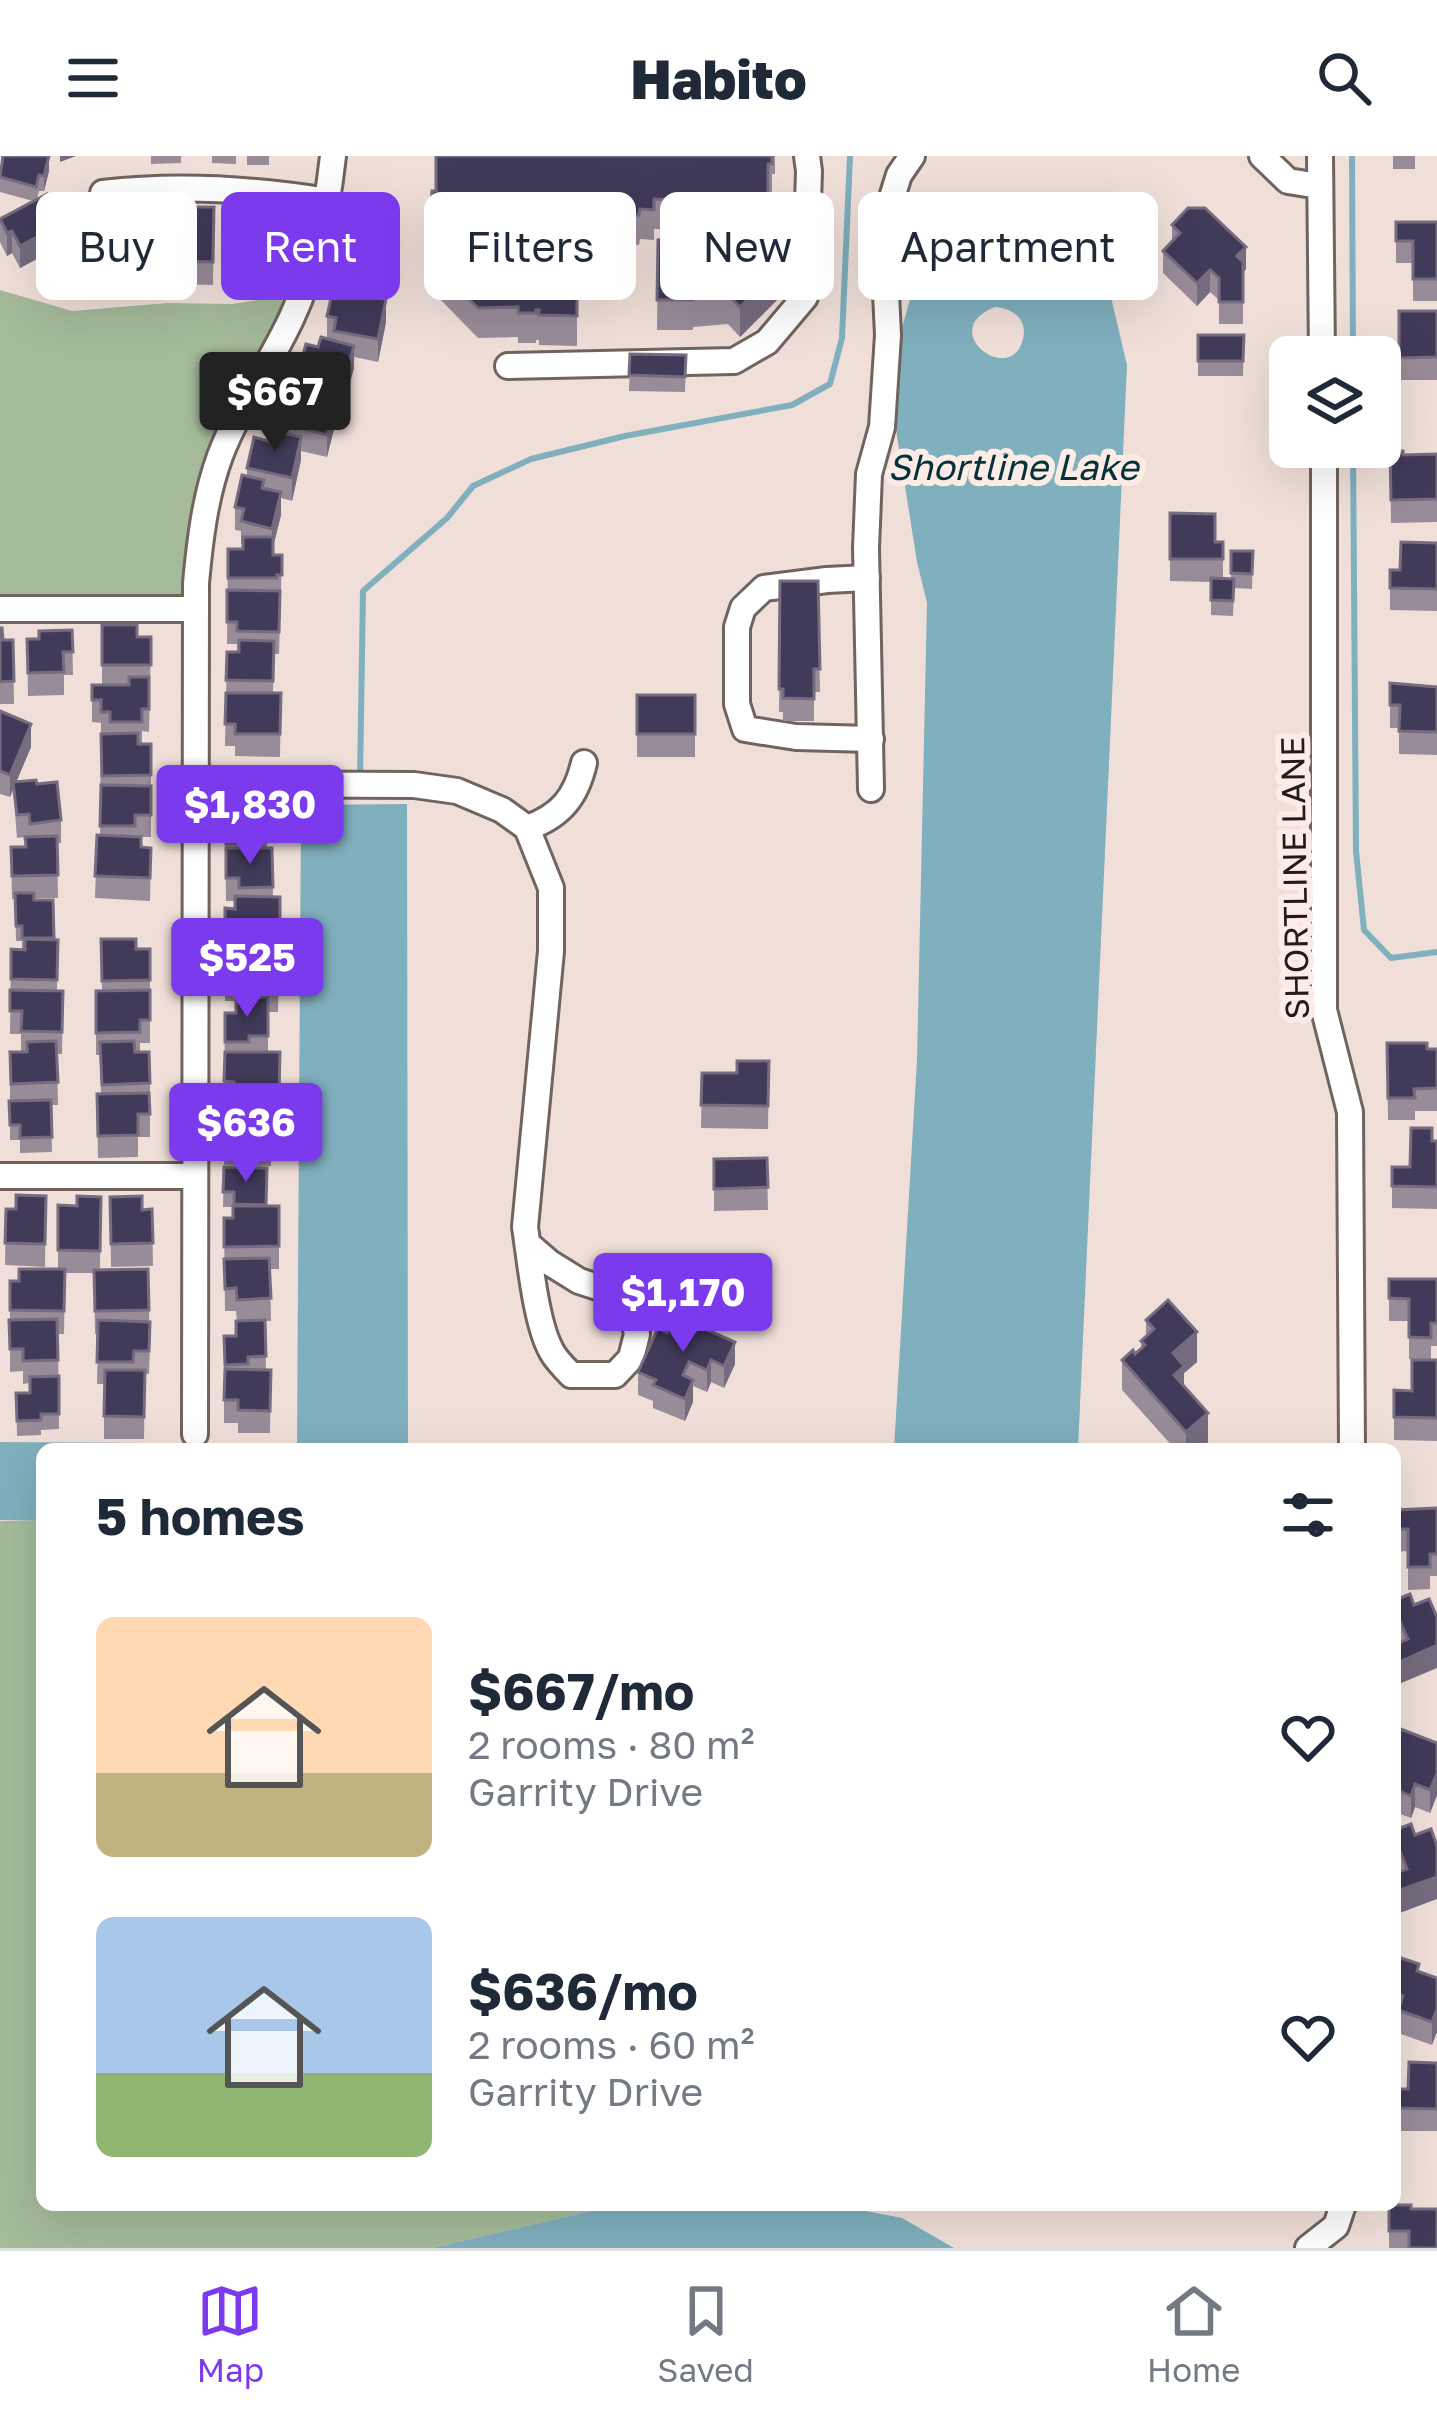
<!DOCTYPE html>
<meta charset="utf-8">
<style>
:root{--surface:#fff;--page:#f6f6f7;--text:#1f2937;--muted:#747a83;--line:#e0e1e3;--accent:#7c3aed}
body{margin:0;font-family:"Golos Text",sans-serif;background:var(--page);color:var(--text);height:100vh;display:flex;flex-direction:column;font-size:45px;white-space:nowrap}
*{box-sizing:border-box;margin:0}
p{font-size:39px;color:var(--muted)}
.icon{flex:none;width:66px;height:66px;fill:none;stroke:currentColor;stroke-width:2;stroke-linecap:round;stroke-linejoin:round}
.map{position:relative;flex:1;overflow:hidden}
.sheet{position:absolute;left:36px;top:1287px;width:1365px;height:768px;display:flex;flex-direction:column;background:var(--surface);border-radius:18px;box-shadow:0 12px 48px #0002}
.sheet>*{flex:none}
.hud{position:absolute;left:36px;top:36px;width:1365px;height:108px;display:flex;gap:24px}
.buttons{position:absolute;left:1269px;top:180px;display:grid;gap:24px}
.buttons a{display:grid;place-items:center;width:132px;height:132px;border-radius:18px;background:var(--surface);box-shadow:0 12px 48px #0002;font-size:60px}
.price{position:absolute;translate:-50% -102px;padding:0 27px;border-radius:12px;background:var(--accent);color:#fff;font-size:39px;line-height:78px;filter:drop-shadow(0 3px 6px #0008)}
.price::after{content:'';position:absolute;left:50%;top:72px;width:36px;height:27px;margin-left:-18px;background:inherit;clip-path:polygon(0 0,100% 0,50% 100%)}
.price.current{background:#222;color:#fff}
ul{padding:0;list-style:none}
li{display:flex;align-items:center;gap:36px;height:300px;padding:0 60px}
li span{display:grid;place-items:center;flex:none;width:336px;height:240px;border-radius:18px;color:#555}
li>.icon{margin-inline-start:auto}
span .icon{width:144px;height:144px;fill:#fffc;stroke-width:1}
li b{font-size:51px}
h2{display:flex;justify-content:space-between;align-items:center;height:144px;padding:0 60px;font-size:51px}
.pill{padding:0 42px;border-radius:18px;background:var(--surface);box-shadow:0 12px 48px #0002;font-size:42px;line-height:108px}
.pill.current{background:var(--accent);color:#fff}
header{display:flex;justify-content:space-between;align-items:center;height:156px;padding:0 60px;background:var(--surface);font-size:54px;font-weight:800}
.menu{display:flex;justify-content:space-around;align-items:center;height:168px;border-top:3px solid var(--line);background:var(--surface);font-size:33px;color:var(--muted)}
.menu a{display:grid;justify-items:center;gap:6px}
.menu .current{color:var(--accent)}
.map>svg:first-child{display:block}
.green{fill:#a4ba99}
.water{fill:#80afbd;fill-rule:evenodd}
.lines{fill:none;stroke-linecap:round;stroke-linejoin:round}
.stream{stroke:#80afbd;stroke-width:6}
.minor-casing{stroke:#71635d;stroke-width:30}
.minor{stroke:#fff;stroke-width:24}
.wall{fill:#988c99}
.shaded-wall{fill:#766c7f}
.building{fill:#413a59;stroke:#766c7f;stroke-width:3}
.labels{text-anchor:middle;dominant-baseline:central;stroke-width:12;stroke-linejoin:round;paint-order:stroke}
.street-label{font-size:33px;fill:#211b19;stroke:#fdece6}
.water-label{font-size:36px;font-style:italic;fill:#03313c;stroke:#fdece6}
</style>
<header><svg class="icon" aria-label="menu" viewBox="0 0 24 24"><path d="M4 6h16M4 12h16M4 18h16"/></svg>Habito<svg class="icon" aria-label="search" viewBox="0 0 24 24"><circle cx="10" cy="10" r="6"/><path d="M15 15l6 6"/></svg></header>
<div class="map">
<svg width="1437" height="2092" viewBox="0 0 1437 2092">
<rect width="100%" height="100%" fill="#f0dfd9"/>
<g class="green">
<path d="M0,134L72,155L168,147L233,148L295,138L222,277L196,453H0Z"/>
<path d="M0,1365H42V2049H742L608,2051L432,2092H0Z"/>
</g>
<g class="water">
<path d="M1011,70L1047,75L1085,93L1110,137L1127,209L1078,1293H894L917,904L927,447L917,406L891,242L898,186L921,104L959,87ZM995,151C1012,152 1028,163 1023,183C1011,232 935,174 995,151Z"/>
<path d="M407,648L408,1293H42V1365L0,1364V1286L297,1288L301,649Z"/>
<path d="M742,2049H835L902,2062L954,2092H432L608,2051Z"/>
</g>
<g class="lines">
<g class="stream">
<path d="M1352,0L1353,201"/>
<path d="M1353,291L1356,695L1364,774L1391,802L1437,796"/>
<path d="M360,623L363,435L447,362L473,330L531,303L625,280L792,249L830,228L842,182L850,0"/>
</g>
<g class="minor-casing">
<g id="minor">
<path d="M1262,0L1288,25L1319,30"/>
<path d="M1320,0L1322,201"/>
<path d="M103,37C179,28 253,33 328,45"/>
<path d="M508,210L734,205L767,186L805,141L809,15L807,0"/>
<path d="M1324,291V854L1350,956L1352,1293"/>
<path d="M867,422L827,424L764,432L743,452L737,471V548L745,573L796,581L871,583"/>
<path d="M0,453H196"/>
<path d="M195,628L414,629L457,635L502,654L527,672L551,732V795L525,1071C530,1104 536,1169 552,1196C556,1204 565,1212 571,1219H615L631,1202L637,1178L630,1147L619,1138L579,1125L550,1107L528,1088"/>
<path d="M871,633L866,392L869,318L882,271L888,179L886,137L889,51L899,19L912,0"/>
<path d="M527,672C561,660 576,641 584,607"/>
<path d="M0,1020H195"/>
<path d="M195,1278L196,427C200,384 205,341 220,300C239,250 270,209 292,161C316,109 327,56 333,0"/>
<path d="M1308,2092L1336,2070L1343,2049"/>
</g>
</g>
<use href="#minor" class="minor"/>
</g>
<g class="wall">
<path d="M151,0H181V7L151,8Z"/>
<path d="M212,0H236V8L212,7Z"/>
<rect x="247" y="0" width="22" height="9"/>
<path d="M436,0H775V18H772V38H768V99L781,140L740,181L728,168L693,171V174H657L658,84L707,85L715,78V75L654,73V84L640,83L639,89L610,88V102L584,101V87H558V82H538V87H511V74H490V87L503,99H541L577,95V190L539,189V184H536V187H518V181L478,182L437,140L436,79H431L432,35H436Z"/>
<rect x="1393" y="0" width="22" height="13"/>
<path d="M0,11L49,15L44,35H39L37,43L63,89L20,112L12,97L7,100L0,86V63L33,45L0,36Z"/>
<path d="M214,51L213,129L172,128L173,62H191Z"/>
<path d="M225,52L256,66L266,67V122L224,121Z"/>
<path d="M163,57L162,127L121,126L122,69L133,70Z"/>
<path d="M1396,66H1437V145H1413V107H1396Z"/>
<path d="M1172,69L1246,113L1243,117V168H1219V144L1210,136L1197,150L1163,117V95L1172,86Z"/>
<path d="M74,82L96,96H112V139H74Z"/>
<path d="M390,119L384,143L386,166L378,206L354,201V212L343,251L337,249V261L327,301L301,295V304L292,345L281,342V359L273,391V399H282L279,498H274L273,537H281L280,601L235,600V590H225L227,496H237V488H227L228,393H243V388H241V375L235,374V351L247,320V312L276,275V256L298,229V216L327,182V160L340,131Z"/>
<rect x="1399" y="155" width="38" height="69"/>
<path d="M1198,179H1244L1243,220H1198Z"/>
<path d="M630,198L686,199L685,236L629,235Z"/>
<path d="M1390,295L1403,299L1437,298V366L1391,367Z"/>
<path d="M1170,357L1215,386H1223V423H1231V395H1253L1252,433L1234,432L1233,460L1211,459V426L1170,425Z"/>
<path d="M1437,387V455L1390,454V414H1400Z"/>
<path d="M780,425H818L820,536H814V565H783V556H779Z"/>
<path d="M102,469L137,481H151L149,576L142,575V588H151V681H141V691L151,692L150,745L95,742L97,679H100L101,567L92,566V544L102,529Z"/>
<path d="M0,472L3,484H13L14,548H0Z"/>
<path d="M72,474L73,519H64V539L28,540L27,483H39Z"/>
<path d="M1390,527L1437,531V599L1399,598V572H1390Z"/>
<rect x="637" y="539" width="58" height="62"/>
<path d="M0,555L31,591L16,626L37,628L61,664V687H57L58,742H34V744H53L54,784H58L57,835H63L62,898H57L58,949H51L52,996L20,997V984H10V896H21V878H10L11,793L22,794V785H16L15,743H12L11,691H26L25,681L17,682L13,632L10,641L0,638Z"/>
<path d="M267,643V692H272L273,741H280L278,856H268V896H280L279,960H272L271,1010L224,1009L225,957H234V948H224L225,857H236V845H225V752L235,753V745H226L225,659H236Z"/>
<path d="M101,783L136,793H150V887H140V896L150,927V981H138V1001L98,1002L97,938H101L100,899H96V835H102Z"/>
<path d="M1387,887L1437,893V955H1415V964H1388Z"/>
<path d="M769,905L768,973L701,972L702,917H737Z"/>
<path d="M1432,985H1437V1053L1392,1052V1011H1410Z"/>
<path d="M767,1002L768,1054L714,1055V1003Z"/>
<path d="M224,1011L266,1050L279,1090V1113H270L271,1165H265L266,1214H271L270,1277H238V1267H224V1180H236L237,1165L236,1155H225L224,1062H233V1051H223Z"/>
<path d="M46,1040L45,1111L5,1109L6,1053H16Z"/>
<path d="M101,1041L100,1114L148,1113L150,1189L149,1218H145L144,1283H104V1228H97L98,1178H95L94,1117H65L64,1178H58L59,1273L41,1274V1279L17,1280L16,1237H30V1227L23,1228V1215L10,1216V1125H19L58,1113V1049L77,1050Z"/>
<path d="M110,1041L142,1054L152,1053L153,1110L111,1111Z"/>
<path d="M1389,1123H1437V1190H1431V1204H1437V1285L1394,1284V1234L1412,1235L1421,1204L1409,1203V1165H1389Z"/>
<path d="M1146,1164L1197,1206L1184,1217V1230L1208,1286L1201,1293H1175L1122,1234V1204L1141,1193V1185L1146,1180Z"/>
<path d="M667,1177L735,1208L724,1232L711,1226L707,1236L693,1230V1246L685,1265L653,1252V1245L638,1239V1216Z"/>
<path d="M1437,1352V1420H1430V1433L1408,1434V1395L1395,1396V1354Z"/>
<path d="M1395,1444L1414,1449L1399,1528L1395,1520V1489L1399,1487L1395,1477Z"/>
<path d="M1395,1581L1437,1587V1639L1430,1657L1415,1651L1411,1662L1395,1656Z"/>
<path d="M1395,1674L1415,1679L1397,1758L1395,1752V1717L1399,1716L1395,1704Z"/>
<path d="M1395,1810L1419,1815L1437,1822L1432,1889L1398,1877V1860L1395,1859Z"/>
<path d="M1437,1907V1975H1395V1933H1408Z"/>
<path d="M1389,2049L1411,2053L1437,2092H1389Z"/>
</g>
<g class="shaded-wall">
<path d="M49,0V15L44,35V20Z"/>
<path d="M60,0H76L60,6Z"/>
<path d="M63,67V89L20,112V90Z"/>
<path d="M12,75V97L7,100V77Z"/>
<path d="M1246,91V113L1237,123V100Z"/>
<path d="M390,104V119L381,155V140Z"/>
<path d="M781,111V140L740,181V151Z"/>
<path d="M1210,114V136L1197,150V127Z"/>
<path d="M386,143V166L378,206V183Z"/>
<path d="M354,190V212L343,251V229Z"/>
<path d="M337,238V261L327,301V279Z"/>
<path d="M301,281V304L292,345V322Z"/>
<path d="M281,336V359L272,395V373Z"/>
<path d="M31,568V591L10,641V619Z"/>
<path d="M1197,1176V1206L1184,1217V1240L1174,1248L1173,1197Z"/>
<path d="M735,1186V1208L724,1232V1210Z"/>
<path d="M711,1204V1226L707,1236V1214Z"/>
<path d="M693,1224V1246L685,1265V1243Z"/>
<path d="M1208,1257V1286L1201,1293H1186V1276Z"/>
<path d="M1437,1489V1512L1399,1528V1506Z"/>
<path d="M1437,1617V1639L1430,1657V1634Z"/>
<path d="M1415,1628V1651L1411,1662V1640Z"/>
<path d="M1437,1721V1743L1397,1758V1735Z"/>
<path d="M1437,1853V1876L1432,1889V1866Z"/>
</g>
<g class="building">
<path d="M3,0H49L44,20L39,19L36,31L0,21Z"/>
<path d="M436,0H772V8H768V98L781,111L740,151L728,139L693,141V144H657L658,84L694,81V85H707L715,78V45L654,43V54L640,53L639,59H610V73L584,71V57H558V52H537L538,58L511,57V44H490V87L503,99H541L540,95H577V160L539,159V154H536V157H518V151L478,152L437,111L436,49H431L432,35H436Z"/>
<path d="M47,38L63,67L20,90L12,75L7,77L0,63Z"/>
<path d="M191,51H214L213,106L172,105L173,62H191Z"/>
<path d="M225,52L256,53V66L266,67V100L224,99Z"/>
<path d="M1188,52H1205L1246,91L1237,100L1243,106V146H1219V122L1210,114L1197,127L1163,95L1180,77L1172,69Z"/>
<path d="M133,57H163L162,105L121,104L122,69L133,70Z"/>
<path d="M1396,66H1437V123H1413V85H1396Z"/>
<path d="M74,82L96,83V96H112V124H74Z"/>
<path d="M359,97L390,104L381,140L340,131L345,109L356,112Z"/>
<path d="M333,133L386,143L378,183L334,175L336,162L327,160Z"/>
<path d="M1399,155H1437V201L1399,202Z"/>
<path d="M1198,179H1244L1243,205H1198Z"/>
<path d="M321,181L354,190L343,229L298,216L306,188L318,191Z"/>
<path d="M630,198L686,199L685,221L629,219Z"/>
<path d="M284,225L337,238L327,279L283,268L285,258L276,256Z"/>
<path d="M270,274L301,281L292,322L247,312L254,281L268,285Z"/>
<path d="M1390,295H1403V299L1437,298V343L1391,344Z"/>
<path d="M242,319L264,324L262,332L281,336L272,373L241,365L244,353L235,351Z"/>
<path d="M1170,357L1215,358V386H1223V403H1170Z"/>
<path d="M243,381H273V399H282V419H277V422H228V393H243Z"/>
<path d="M1401,386L1437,387V433L1390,432V414H1400Z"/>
<path d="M1231,395H1253L1252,418L1231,417Z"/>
<path d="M1211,422L1234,423L1233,445L1211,444Z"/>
<path d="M780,425H818L820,513H814V543L783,542V533H779Z"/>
<path d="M227,434L280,435L279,476L237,475V466H227Z"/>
<path d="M102,469H137V481H151V509H102Z"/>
<path d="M0,472H2L3,484H13L14,525L0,526Z"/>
<path d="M72,474L73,496H63L64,516L28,517L27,483H39V475Z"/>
<path d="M239,484L274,485L273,525L226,524L227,496H239Z"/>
<path d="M129,521H149V553H142V566H110V556H101V544H92V529H129Z"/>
<path d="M1390,527L1437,531V576L1399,575L1400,549H1390Z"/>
<path d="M226,537H281L280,578H235V568H225Z"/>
<rect x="637" y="539" width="58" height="39"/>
<path d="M0,555L31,568L10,619L0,615Z"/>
<path d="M138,577V588H151V619L102,620L101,578Z"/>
<path d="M36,624L37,628L57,626L61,664L30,668L29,658L17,659L13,626Z"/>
<path d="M101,629L151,630V659H135V670H100Z"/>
<path d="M236,643H267V680H249V687L226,688L225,659H236Z"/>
<path d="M97,679L141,681V691L151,692L150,722L95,720Z"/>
<path d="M57,680L58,719L12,720L11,691H26L25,681Z"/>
<path d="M226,692H272L273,731L239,732V722H226Z"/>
<path d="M15,737H34V744H53L54,782H22V770H16Z"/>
<path d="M235,740L280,741V782L225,781V752L235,753Z"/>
<path d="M25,783L58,784L57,824L11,823V793L25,794Z"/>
<path d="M101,783H136V793H150V824L102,825Z"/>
<path d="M226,793L278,794V834L236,833V822H225Z"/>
<path d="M10,834L63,835L62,876L21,875L22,855H10Z"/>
<path d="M150,834V864H140V876L96,877V835Z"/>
<path d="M236,841H268V880H249V886H225V857H236Z"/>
<path d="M56,885L58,926L11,928L10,896H27V886Z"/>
<path d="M134,885L135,896H149L150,927L102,929L100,886Z"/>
<path d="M1387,887H1427V893H1437V932L1414,933L1415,942H1388Z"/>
<path d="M225,896H280L279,938L234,937V926L224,925Z"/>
<path d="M737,905H769L768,950L701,949L702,917H737Z"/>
<path d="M149,937L150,958H138V979L98,980L97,938Z"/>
<path d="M51,944L52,981L20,982V969H10L9,945Z"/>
<path d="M239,946L272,947L271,988L224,987L225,957H238Z"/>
<path d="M1411,972H1432V985H1437V1031L1392,1030V1011H1410Z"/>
<path d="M767,1002L768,1031L714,1033V1003Z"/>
<path d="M224,1011L267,1012L266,1049L234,1048V1036H223Z"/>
<path d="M16,1039L46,1040L45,1088L5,1087L6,1053H16Z"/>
<path d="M77,1040L101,1041L100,1095L58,1094V1049L77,1050Z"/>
<path d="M142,1040V1054L152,1053L153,1087L111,1088L110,1041Z"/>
<path d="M233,1050H279V1090L224,1091V1062H233Z"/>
<path d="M269,1102L271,1142L237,1144L236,1132L225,1133L224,1103Z"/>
<path d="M19,1113H65L64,1155L10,1154V1125H19Z"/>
<path d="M148,1113L149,1154L95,1155L94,1114Z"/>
<path d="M1389,1123H1437V1167H1431V1182L1409,1181V1143L1389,1142Z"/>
<path d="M1168,1144L1197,1176L1173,1197L1184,1210L1174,1219L1208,1257L1186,1276L1122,1204L1133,1194L1135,1198L1145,1189L1141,1185L1154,1173L1146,1164Z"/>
<path d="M675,1160L735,1186L724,1210L711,1204L707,1214L689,1206L683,1219L693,1224L685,1243L653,1229L656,1224L638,1216L658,1172L667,1177Z"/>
<path d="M57,1163L58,1204L23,1205V1193H10L9,1164Z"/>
<path d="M98,1164L150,1166L149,1195H134L133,1206H97Z"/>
<path d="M265,1164L266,1200L248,1201V1208L225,1209L224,1180H236V1165Z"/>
<path d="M1412,1204H1437V1262L1394,1261V1234L1412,1235Z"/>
<path d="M225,1213L271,1214L270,1255L238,1254V1244H224Z"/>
<path d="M105,1214H145L144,1261L104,1260Z"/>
<path d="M59,1220V1258H41V1264L17,1265L16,1237H30V1221Z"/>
<path d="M1437,1352V1398H1430V1411H1408V1373H1395V1354Z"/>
<path d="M1410,1438L1414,1449L1429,1443L1437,1461V1489L1399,1506L1395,1497V1489L1408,1483L1395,1455V1444Z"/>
<path d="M1398,1572L1437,1587V1617L1430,1634L1415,1628L1411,1640L1395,1633V1623L1399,1612L1395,1611V1581Z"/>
<path d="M1411,1668L1415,1679L1431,1673L1437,1690V1721L1397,1735L1395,1729V1717L1407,1713L1395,1682V1674Z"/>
<path d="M1398,1801L1419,1808L1417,1815L1437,1822V1853L1432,1866L1398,1854L1403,1840L1395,1837V1810Z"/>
<path d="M1409,1906L1437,1907V1953L1395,1952V1933H1408Z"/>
<path d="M1389,2049H1411V2053H1437V2092H1409V2075H1389Z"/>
</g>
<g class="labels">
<g class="street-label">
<text transform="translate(1294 722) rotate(-91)">SHORTLINE LANE</text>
</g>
<g class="water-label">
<text x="1013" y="310">Shortline Lake</text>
</g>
</g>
</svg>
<div class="buttons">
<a><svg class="icon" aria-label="layers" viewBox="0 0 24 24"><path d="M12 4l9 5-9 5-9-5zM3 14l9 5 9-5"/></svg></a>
</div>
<b class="price current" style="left:275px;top:298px">$667</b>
<b class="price" style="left:250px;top:711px">$1,830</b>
<b class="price" style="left:247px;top:864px">$525</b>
<b class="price" style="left:246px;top:1029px">$636</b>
<b class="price" style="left:683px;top:1199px">$1,170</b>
<div class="hud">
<a class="pill">Buy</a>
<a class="pill current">Rent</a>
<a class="pill">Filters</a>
<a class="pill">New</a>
<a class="pill">Apartment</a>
</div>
<section class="sheet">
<h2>5 homes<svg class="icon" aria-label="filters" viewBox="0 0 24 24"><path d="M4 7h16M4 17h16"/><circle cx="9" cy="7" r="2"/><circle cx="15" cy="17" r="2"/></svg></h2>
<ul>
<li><span style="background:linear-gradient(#ffd9b3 65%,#c2b280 0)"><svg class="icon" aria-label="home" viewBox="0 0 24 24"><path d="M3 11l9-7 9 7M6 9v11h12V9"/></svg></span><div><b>$667/mo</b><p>2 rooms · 80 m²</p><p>Garrity Drive</p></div><svg class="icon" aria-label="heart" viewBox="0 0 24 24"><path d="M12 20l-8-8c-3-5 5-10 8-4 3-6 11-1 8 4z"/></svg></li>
<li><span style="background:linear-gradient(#a9c7e8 65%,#8fb573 0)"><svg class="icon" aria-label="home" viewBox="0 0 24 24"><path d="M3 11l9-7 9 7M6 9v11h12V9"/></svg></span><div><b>$636/mo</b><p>2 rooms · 60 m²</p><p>Garrity Drive</p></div><svg class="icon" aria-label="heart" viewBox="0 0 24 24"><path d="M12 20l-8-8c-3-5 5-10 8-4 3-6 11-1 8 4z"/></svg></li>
</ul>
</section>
</div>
<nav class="menu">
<a class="current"><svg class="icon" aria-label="map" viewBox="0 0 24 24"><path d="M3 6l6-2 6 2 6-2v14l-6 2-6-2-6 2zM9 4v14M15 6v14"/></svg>Map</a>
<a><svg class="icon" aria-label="saved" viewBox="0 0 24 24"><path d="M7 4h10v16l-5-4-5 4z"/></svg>Saved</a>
<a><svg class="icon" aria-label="home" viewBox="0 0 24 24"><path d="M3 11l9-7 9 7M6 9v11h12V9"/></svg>Home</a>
</nav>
